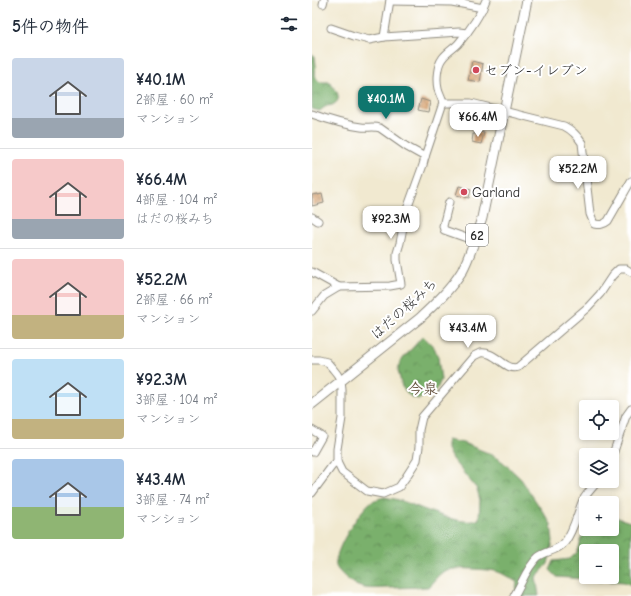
<!DOCTYPE html>
<html lang="ja">
<meta charset="utf-8">
<style>
:root{--surface:#fff;--page:#f6f6f7;--text:#1f2937;--muted:#747a83;--line:#e0e1e3;--accent:#0f766e}
body{margin:0;font-family:"Comic Neue","Klee One",sans-serif;background:var(--page);color:var(--text);height:100vh;display:flex;flex-direction:column;font-size:15px;white-space:nowrap}
*{box-sizing:border-box;margin:0}
p{font-size:13px;color:var(--muted)}
.icon{flex:none;width:22px;height:22px;fill:none;stroke:currentColor;stroke-width:2;stroke-linecap:round;stroke-linejoin:round}
.map{position:relative;flex:1;overflow:hidden}
.side{display:flex;flex-direction:column;background:var(--surface);width:312px}
.side>*{flex:none}
.fabs{position:absolute;left:267px;top:400px;display:grid;gap:8px}
.fabs a{display:grid;place-items:center;width:40px;height:40px;border-radius:4px;background:var(--surface);box-shadow:0 2px 6px #0003;font-size:20px}
.price{position:absolute;translate:-50% -34px;padding:0 9px;border-radius:8px;background:#fff;color:#222;font-size:13px;line-height:26px;filter:drop-shadow(0 1px 2px #0008)}
.price::after{content:'';position:absolute;left:50%;top:24px;width:12px;height:9px;margin-left:-6px;background:inherit;clip-path:polygon(0 0,100% 0,50% 100%)}
.price.on{background:var(--accent);color:#fff}
ul{padding:0;list-style:none}
li{display:flex;align-items:center;gap:12px;height:100px;padding:0 12px}
li+li{border-top:1px solid var(--line)}
li span{display:grid;place-items:center;flex:none;width:112px;height:80px;border-radius:4px;color:#555}
li>.icon{margin-inline-start:auto}
span .icon{width:48px;height:48px;fill:#fffc;stroke-width:1}
li b{font-size:17px}
h2{display:flex;justify-content:space-between;align-items:center;height:48px;padding:0 12px;font-size:17px}
main{display:flex;flex:1;min-height:0}
.map>svg:first-child{display:block}
.forest{fill:url(#forest-crowns);stroke:#526e4c;fill-rule:evenodd}
.building{fill:url(#building-cross-hatch)}
.lines{fill:none;stroke-linecap:round;stroke-linejoin:round}
.minor-casing{stroke:#8e8a7e;stroke-width:9}
.major-casing{stroke:#8e8a7e;stroke-width:11}
.minor{stroke:#fff;stroke-width:7}
.major{stroke:#fff;stroke-width:9}
.poi-dot{fill:#d1495b;stroke:#fff;stroke-width:1.5}
.labels{text-anchor:middle;dominant-baseline:central;stroke-width:4;stroke-linejoin:round;paint-order:stroke}
.shield{fill:#fff;stroke:#6b6b6b;stroke-width:1}
.shield-label{font-size:13px;font-weight:bold;fill:#2b2b2b}
.poi-label{font-size:14px;fill:#2b2b2b;stroke:#fff;text-anchor:start}
.street-label{font-size:14px;fill:#2b2b2b;stroke:#fff}
.neighbourhood-label{font-size:15px;font-weight:bold;fill:#685542;stroke:#fff}
</style>
<main>
<section class="side">
<h2>5件の物件<svg class="icon" aria-label="filters" viewBox="0 0 24 24"><path d="M4 7h16M4 17h16"/><circle cx="9" cy="7" r="2"/><circle cx="15" cy="17" r="2"/></svg></h2>
<ul>
<li><span style="background:linear-gradient(#c9d6e8 75%,#9aa5b1 0)"><svg class="icon" aria-label="home" viewBox="0 0 24 24"><path d="M3 11l9-7 9 7M6 9v11h12V9"/></svg></span><div><b>¥40.1M</b><p>2部屋 · 60 m²</p><p>マンション</p></div></li>
<li><span style="background:linear-gradient(#f6c9c9 75%,#9aa5b1 0)"><svg class="icon" aria-label="home" viewBox="0 0 24 24"><path d="M3 11l9-7 9 7M6 9v11h12V9"/></svg></span><div><b>¥66.4M</b><p>4部屋 · 104 m²</p><p>はだの桜みち</p></div></li>
<li><span style="background:linear-gradient(#f6c9c9 70%,#c2b280 0)"><svg class="icon" aria-label="home" viewBox="0 0 24 24"><path d="M3 11l9-7 9 7M6 9v11h12V9"/></svg></span><div><b>¥52.2M</b><p>2部屋 · 66 m²</p><p>マンション</p></div></li>
<li><span style="background:linear-gradient(#bfe0f5 75%,#c2b280 0)"><svg class="icon" aria-label="home" viewBox="0 0 24 24"><path d="M3 11l9-7 9 7M6 9v11h12V9"/></svg></span><div><b>¥92.3M</b><p>3部屋 · 104 m²</p><p>マンション</p></div></li>
<li><span style="background:linear-gradient(#a9c7e8 60%,#8fb573 0)"><svg class="icon" aria-label="home" viewBox="0 0 24 24"><path d="M3 11l9-7 9 7M6 9v11h12V9"/></svg></span><div><b>¥43.4M</b><p>3部屋 · 74 m²</p><p>マンション</p></div></li>
</ul>
</section>
<div class="map">
<svg width="319" height="596" viewBox="0 0 319 596">
<defs>
<pattern id="forest-crowns" width="20" height="18" patternUnits="userSpaceOnUse"><rect width="20" height="18" fill="#7ab06c"/><path d="M2 6a3 3 0 1 1 6 0M12 15a3 3 0 1 1 6 0" fill="none" stroke="#648f59"/></pattern>
<pattern id="building-cross-hatch" width="8" height="8" patternUnits="userSpaceOnUse"><rect width="8" height="8" fill="#d8a26e"/><path d="M0 0l8 8M0 8l8-8" fill="none" stroke="#af845b"/></pattern>
</defs>
<rect width="100%" height="100%" fill="#fff"/>
<filter id="ink" filterUnits="userSpaceOnUse"><feTurbulence type="fractalNoise" baseFrequency=".025" numOctaves="2"/><feDisplacementMap in="SourceGraphic" scale="8" xChannelSelector="R" yChannelSelector="G"/><feConvolveMatrix kernelMatrix="1 2 1 2 8 2 1 2 1" color-interpolation-filters="sRGB"/></filter>
<filter id="wash" filterUnits="userSpaceOnUse"><feTurbulence type="fractalNoise" baseFrequency=".012" numOctaves="4" result="noise"/><feDisplacementMap in="SourceGraphic" scale="16" xChannelSelector="R" yChannelSelector="G"/><feGaussianBlur stdDeviation="0.9" result="paint"/><feColorMatrix in="noise" values="0 0 0 0 0 0 0 0 0 0 0 0 0 0 0 0 0 1.4 0 .05"/><feComposite in="paint" operator="in"/></filter>
<g filter="url(#wash)">
<rect width="100%" height="100%" fill="#f1e9d0"/>
<g class="forest">
<path d="M0,54L3,56L4,66L2,73L4,78L8,82H17C22,87 32,98 22,104C20,106 16,105 13,107C11,108 9,110 8,111L0,109Z"/>
<path d="M111,336L122,347L126,357L129,380L124,391L107,399L99,397L90,387L86,370L88,362Z"/>
<path d="M135,440L151,443L176,453L191,462L209,479L239,524L241,541L236,564L224,577L227,596H203L205,582C197,578 190,572 182,571C173,569 138,567 132,571C126,575 121,582 116,587C103,587 89,588 76,588C67,588 55,590 46,586C40,584 26,572 24,566C21,551 48,510 60,501C63,500 69,498 72,497C75,497 80,499 83,499C104,504 149,529 167,519L168,500L165,489L140,459L135,449Z"/>
<path d="M300,516L318,522L319,521V585L312,582L245,577L238,570L242,561L258,559L266,551L270,537L278,529H300ZM274,551H300V577H274Z"/>
</g>
<g id="blocks">
<g class="building">
<path d="M160,61L171,64L168,82L156,80Z"/>
<path d="M109,99L118,102L116,112L106,110Z"/>
<path d="M165,131L172,133L169,144L160,142L161,134H164Z"/>
<path d="M147,186L159,189L157,198L144,195Z"/>
<path d="M6,194V195L10,194L12,203L0,206V195Z"/>
</g>
</g>
</g>
<g filter="url(#ink)">
<use href="#blocks" fill-opacity="0" stroke="#8e8a7e" stroke-width="1"/>
<g class="lines">
<g class="minor-casing">
<g id="minor">
<path d="M78,1L140,2L171,8"/>
<path d="M11,4L12,0"/>
<path d="M19,28L42,36L57,40L72,37L147,32L155,33"/>
<path d="M72,37L78,0"/>
<path d="M131,103H159L252,126C260,130 265,135 270,143L278,214L282,224C288,225 291,225 296,221L319,181"/>
<path d="M0,114C14,119 34,125 49,127C55,128 62,126 68,128L95,147L113,157"/>
<path d="M137,202L131,226L132,230L163,241"/>
<path d="M0,217L6,221"/>
<path d="M0,272L27,287"/>
<path d="M0,311L12,296L27,287L78,286L89,284L85,260V253L88,243L94,212L111,165L113,157L131,103C130,98 127,94 126,89C124,80 125,66 130,59C134,53 141,49 146,44C157,31 168,16 174,0"/>
<path d="M0,360H7L15,362L21,369L25,374L29,381L30,390V418L25,449V462L30,472L55,491L71,494L87,487L94,477L105,460L107,447V430L110,417L162,356C164,355 166,354 168,353C183,350 194,372 206,367L276,307L288,294L300,276L307,269H314L319,272"/>
<path d="M0,430L10,436L1,452L0,451"/>
<path d="M300,457L314,416L319,409"/>
<path d="M0,493L20,466L25,462"/>
<path d="M202,596C210,583 215,567 226,557C234,551 246,551 253,542C262,530 265,514 271,500C275,493 281,487 286,481"/>
</g>
</g>
<g class="major-casing">
<path id="major" d="M0,404L108,318C123,304 139,289 150,271C159,254 164,236 170,218L215,0"/>
</g>
<use href="#minor" class="minor"/>
<use href="#major" class="major"/>
</g>
</g>
<g class="poi-dot">
<circle cx="164" cy="70" r="4"/>
<circle cx="152" cy="192" r="4"/>
</g>
<g class="labels">
<rect class="shield" x="154" y="224" width="22" height="22" rx="3"/>
<g class="shield-label">
<text x="165" y="235">62</text>
</g>
<g class="poi-label">
<text x="172" y="70">セブン-イレブン</text>
<text x="160" y="192">Garland</text>
</g>
<g class="street-label">
<text transform="translate(92 309) rotate(-42)">はだの桜みち</text>
</g>
<g class="neighbourhood-label">
<text x="111" y="389">今泉</text>
</g>
</g>
</svg>
<div class="fabs">
<a><svg class="icon" aria-label="locate" viewBox="0 0 24 24"><circle cx="12" cy="12" r="6"/><path d="M12 2v4M12 18v4M2 12h4M18 12h4"/></svg></a>
<a><svg class="icon" aria-label="layers" viewBox="0 0 24 24"><path d="M12 4l9 5-9 5-9-5zM3 14l9 5 9-5"/></svg></a>
<a>+</a>
<a>−</a>
</div>
<b class="price on" style="left:74px;top:120px">¥40.1M</b>
<b class="price" style="left:166px;top:138px">¥66.4M</b>
<b class="price" style="left:266px;top:190px">¥52.2M</b>
<b class="price" style="left:79px;top:240px">¥92.3M</b>
<b class="price" style="left:156px;top:349px">¥43.4M</b>
</div>
</main>
